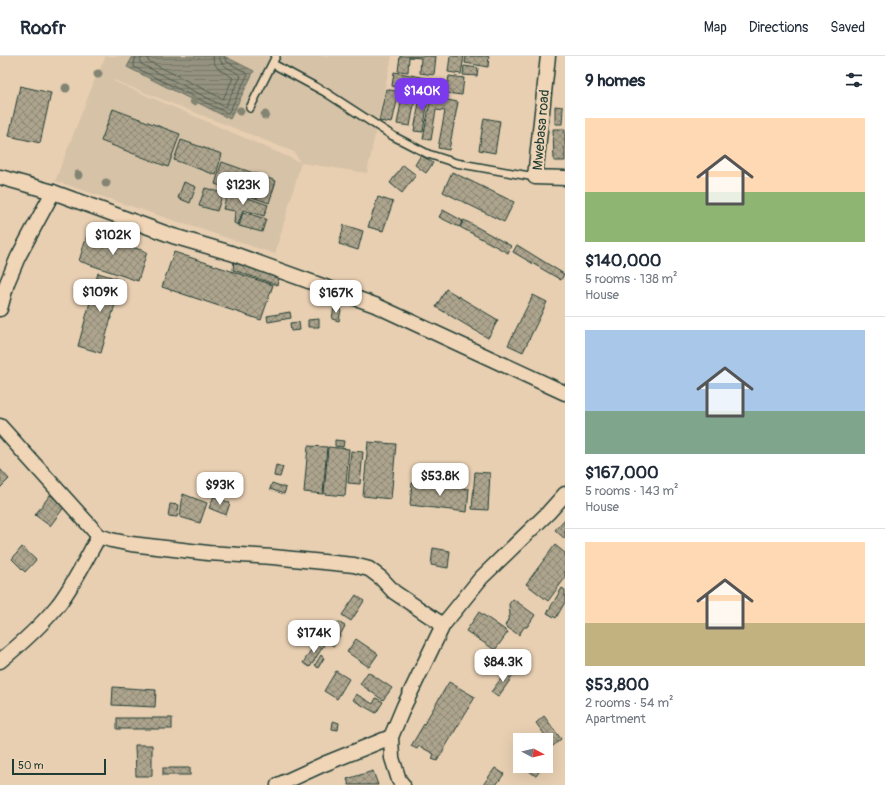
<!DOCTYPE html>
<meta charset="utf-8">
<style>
:root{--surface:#fff;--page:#f2f2f3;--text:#1f2937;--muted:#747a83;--line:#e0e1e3;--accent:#7c3aed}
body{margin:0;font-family:Pangolin,sans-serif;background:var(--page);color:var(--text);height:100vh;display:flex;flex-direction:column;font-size:15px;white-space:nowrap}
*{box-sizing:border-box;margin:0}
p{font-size:13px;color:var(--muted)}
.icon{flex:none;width:22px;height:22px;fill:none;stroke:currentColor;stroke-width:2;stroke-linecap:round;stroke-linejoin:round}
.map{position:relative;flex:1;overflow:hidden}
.sheet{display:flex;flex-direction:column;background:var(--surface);width:320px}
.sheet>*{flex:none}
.needle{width:26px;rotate:97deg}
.fabs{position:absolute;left:513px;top:677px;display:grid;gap:8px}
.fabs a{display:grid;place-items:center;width:40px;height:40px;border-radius:0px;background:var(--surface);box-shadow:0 4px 16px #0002;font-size:20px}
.scale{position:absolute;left:12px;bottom:10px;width:94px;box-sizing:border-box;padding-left:4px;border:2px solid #1f3d34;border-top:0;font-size:11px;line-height:14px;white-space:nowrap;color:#1f3d34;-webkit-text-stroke:3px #f0d5b7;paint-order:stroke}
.price{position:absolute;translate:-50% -34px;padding:0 9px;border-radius:8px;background:#fff;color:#222;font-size:13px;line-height:26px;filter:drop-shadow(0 1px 2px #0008)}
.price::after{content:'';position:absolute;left:50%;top:24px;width:12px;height:9px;margin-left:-6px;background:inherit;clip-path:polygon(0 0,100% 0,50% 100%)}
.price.current{background:var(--accent);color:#fff}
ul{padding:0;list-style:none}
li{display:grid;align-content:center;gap:8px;height:212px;padding:0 20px}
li+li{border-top:1px solid var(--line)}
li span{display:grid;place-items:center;height:124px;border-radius:0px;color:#555}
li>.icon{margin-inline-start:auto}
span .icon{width:72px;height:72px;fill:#fffc;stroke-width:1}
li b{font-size:17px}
h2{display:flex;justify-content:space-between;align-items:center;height:48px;padding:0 20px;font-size:17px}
header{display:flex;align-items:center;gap:24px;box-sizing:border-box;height:56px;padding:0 20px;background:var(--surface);border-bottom:1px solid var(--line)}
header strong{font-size:19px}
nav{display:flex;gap:22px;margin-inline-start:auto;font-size:14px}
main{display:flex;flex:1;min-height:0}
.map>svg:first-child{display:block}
.built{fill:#d6c2a7;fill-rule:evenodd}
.water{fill:url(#water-rules);stroke:#667061}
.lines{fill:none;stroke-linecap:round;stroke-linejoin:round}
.shore{stroke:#4e5f52;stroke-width:1}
.building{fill:url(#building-cross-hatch);stroke:#1f3d34}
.lane-casing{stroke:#1f3d34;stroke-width:10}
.street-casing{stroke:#1f3d34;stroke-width:17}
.lane{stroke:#f0d5b7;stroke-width:7}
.street{stroke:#f0d5b7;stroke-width:14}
.tree{fill:#838572}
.labels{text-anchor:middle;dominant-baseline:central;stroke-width:4;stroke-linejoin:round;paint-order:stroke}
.street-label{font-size:14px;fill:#1f3d34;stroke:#f0d5b7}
</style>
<header>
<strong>Roofr</strong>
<nav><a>Map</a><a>Directions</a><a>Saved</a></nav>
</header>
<main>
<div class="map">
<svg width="565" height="729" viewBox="0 0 565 729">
<defs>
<pattern id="water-rules" width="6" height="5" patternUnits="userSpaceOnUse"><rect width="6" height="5" fill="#95927f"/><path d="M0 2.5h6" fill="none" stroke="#797869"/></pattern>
<pattern id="building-cross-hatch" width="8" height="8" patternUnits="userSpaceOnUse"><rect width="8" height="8" fill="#ada48d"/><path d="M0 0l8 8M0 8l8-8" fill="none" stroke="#8c8774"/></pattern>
</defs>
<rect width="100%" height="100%" fill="#e8cfb2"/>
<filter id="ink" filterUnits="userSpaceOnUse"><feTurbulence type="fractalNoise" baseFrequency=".025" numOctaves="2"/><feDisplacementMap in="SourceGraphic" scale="8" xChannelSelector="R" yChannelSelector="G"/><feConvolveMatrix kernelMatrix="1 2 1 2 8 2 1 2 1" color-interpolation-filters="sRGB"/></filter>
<g filter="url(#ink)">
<path class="built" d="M106,0H392L382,44L367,117L301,107L275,198L55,125L97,18ZM113,24L294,96L300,106L113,25Z"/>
<path class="water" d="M133,0H224L254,15L230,63L127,11Z"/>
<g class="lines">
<g class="shore">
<path d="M136,0L134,8V11L227,57L229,56L248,18L226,5L224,0"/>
<path d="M142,0L140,6L141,8L225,51L241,20C234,13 220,12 219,0"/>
<path d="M148,0V5L223,43L233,22C224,15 213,14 213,0"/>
</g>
</g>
<g class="building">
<path d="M400,0H436L434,19L420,17L421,2L409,1L408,16L398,15Z"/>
<path d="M450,0H464L461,18L448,16Z"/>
<path d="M466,0H489L488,11L465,7Z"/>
<path d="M464,10L478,12L477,20L463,19Z"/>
<path d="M394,16L432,23L430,37L392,30Z"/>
<path d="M449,20L464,22L462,39L446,37Z"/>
<path d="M20,30L51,37L40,87L9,80Z"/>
<path d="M386,33L399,36L392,67L379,65Z"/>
<path d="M421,35L429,37L423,76L414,75Z"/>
<path d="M403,36L416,38L410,70L397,68Z"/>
<path d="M431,41L458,46L449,94L438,92L445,55L436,54L431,84L423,83Z"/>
<path d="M555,50L563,51L562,68H555Z"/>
<path d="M113,53L180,78L168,111L101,85Z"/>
<path d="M484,62L500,65L495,97L479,94Z"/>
<path d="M553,73H565V105H554Z"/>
<path d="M181,84L222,98L216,119L174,104Z"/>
<path d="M421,99L433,107L426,117L415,109Z"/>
<path d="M222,106L276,125L269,147L215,128Z"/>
<path d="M403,109L416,119L402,137L390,127Z"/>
<path d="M452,116L514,146L504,166L443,136Z"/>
<path d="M184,126L196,131L190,147L178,142Z"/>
<path d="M205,132L223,137L217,155L199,150Z"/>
<path d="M228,135L268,149L264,160L243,154L238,169L234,167L235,155L223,153Z"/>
<path d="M378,141L393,146L383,175L368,171Z"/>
<path d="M443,154L463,165L459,171L439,161Z"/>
<path d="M243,156L266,163L262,176L239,170Z"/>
<path d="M464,164L511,190L508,197L460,171Z"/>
<path d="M344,169L363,175L358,194L339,188Z"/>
<path d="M88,176L147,196L138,225L79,205Z"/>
<path d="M517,189L564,218L561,224L513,196Z"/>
<path d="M174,196L273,229L261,264L162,231Z"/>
<path d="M234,205L280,219L277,229L233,214Z"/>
<path d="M98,217L122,224L101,297L78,290Z"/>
<path d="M446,233L498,264L488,282L436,251Z"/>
<path d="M533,239L547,246L523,296L508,289Z"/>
<path d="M334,251L341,253L339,265L332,263Z"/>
<path d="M290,256L291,262L268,266L267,260Z"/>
<path d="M319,263V271H308V264Z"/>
<path d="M299,266L300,274L291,275L290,267Z"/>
<path d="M335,384L344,385L343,391L335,390Z"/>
<path d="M368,386L396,388L391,443L363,440Z"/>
<path d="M308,390L327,391L323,438L304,436Z"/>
<path d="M328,391L349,393L345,440L324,438Z"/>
<path d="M351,395L363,396L360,428L348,427Z"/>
<path d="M276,409L283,411L280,421L274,420Z"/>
<path d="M0,413L9,423L0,432Z"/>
<path d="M475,416L490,417L488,454L472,453Z"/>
<path d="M272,427L286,432L284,438L270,433Z"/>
<path d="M412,427L469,433L467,456L410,449Z"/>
<path d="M183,438L207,447L200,467L180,461Z"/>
<path d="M50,439L65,450L50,470L35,459Z"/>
<path d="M214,440L230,447L226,459L209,452Z"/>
<path d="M170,448L179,449L177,461L168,460Z"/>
<path d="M565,463V483L555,474Z"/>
<path d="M555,489L565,497V522L548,545L526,528Z"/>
<path d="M22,491L36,504L25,516L12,503Z"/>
<path d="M433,492L450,495L448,512L431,509Z"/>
<path d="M562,532L565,534V546L556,562L547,557Z"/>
<path d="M356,539L364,545L351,565L342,559Z"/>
<path d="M513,543L535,559L527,571H524L519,579L505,570L510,559L509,548Z"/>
<path d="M479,556L508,576L495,594L466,575Z"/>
<path d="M338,566L345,570L334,590L326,586Z"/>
<path d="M356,583L378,598L369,611L347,596Z"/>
<path d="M317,584L324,589L310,611L303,607Z"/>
<path d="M321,599L324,602L318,612L315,609Z"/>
<path d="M509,612L515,617L498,641L491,636Z"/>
<path d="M336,615L349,623L337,643L324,635Z"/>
<path d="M368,616L392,632L383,644L360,628Z"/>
<path d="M449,626L475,641L437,705L432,703L434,698L419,690L417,693L411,690Z"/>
<path d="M113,631L156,634L155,651L112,649Z"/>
<path d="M356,638L373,648L376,642L383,646L376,657L353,644Z"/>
<path d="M544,660L561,683L553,690L536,667Z"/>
<rect x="117" y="662" width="55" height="11"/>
<path d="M333,665L339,667L338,674L332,673Z"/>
<path d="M135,689H152V720H136Z"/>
<path d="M546,693L552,697L546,706Z"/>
<path d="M522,710H543L536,720Z"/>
<rect x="163" y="712" width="27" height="7"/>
<path d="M495,712L504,718L496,729H483Z"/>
<path d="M373,715L378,729H349L347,723Z"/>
</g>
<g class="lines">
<g class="lane-casing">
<g id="lane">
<path d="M273,8L325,36L393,80L428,98L456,107L535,121"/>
<path d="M250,52L276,0"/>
</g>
</g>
<g class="street-casing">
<g id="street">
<path d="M548,0L535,121L565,122"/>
<path d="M0,121L53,136L173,180L231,197L375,249L565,337"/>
<path d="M0,253L7,227L18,201L53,136"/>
<path d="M0,370L99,480L111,484L131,488L208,497L273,501L354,509L369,513L381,522L394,536L443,569"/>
<path d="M0,605C21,588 41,570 58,549C74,528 86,503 99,480"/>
<path d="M278,729L324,708L391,681"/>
<path d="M403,729L399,724L392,702L391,681L404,650L443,569L481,522L548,457L565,438"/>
</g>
</g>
<use href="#lane" class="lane"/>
<use href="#street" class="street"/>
</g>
<g class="tree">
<circle cx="98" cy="18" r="4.5"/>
<circle cx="66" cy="32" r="4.5"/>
<circle cx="194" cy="45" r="4.5"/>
<circle cx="240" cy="55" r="4.5"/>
<circle cx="265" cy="59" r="4.5"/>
<circle cx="78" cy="119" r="4.5"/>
<circle cx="106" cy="127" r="4.5"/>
</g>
</g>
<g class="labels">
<g class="street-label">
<text transform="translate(541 74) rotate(-85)">Mwebasa road</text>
</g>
</g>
</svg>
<div class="fabs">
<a><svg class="needle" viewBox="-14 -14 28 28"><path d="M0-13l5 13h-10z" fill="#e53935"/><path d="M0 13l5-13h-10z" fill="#747a83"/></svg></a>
</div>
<div class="scale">50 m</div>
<b class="price current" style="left:422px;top:56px">$140K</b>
<b class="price" style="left:243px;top:150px">$123K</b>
<b class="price" style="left:113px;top:200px">$102K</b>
<b class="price" style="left:100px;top:257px">$109K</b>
<b class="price" style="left:336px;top:258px">$167K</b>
<b class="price" style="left:440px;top:441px">$53.8K</b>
<b class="price" style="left:220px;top:450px">$93K</b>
<b class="price" style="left:314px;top:598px">$174K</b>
<b class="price" style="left:503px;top:627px">$84.3K</b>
</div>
<section class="sheet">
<h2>9 homes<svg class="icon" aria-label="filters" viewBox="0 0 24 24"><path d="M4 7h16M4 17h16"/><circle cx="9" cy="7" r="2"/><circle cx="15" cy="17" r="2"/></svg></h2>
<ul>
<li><span style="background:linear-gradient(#ffd9b3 60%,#8fb573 0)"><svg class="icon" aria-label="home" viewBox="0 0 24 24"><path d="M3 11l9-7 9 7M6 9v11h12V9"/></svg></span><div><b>$140,000</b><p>5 rooms · 138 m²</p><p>House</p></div></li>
<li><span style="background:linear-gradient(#a9c7e8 65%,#7fa58c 0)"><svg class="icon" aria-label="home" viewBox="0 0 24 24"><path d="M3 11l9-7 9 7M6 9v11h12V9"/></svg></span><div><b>$167,000</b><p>5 rooms · 143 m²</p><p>House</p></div></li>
<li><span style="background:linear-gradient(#ffd9b3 65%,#c2b280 0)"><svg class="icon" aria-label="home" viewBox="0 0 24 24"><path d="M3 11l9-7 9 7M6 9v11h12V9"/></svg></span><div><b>$53,800</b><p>2 rooms · 54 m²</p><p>Apartment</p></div></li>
</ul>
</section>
</main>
